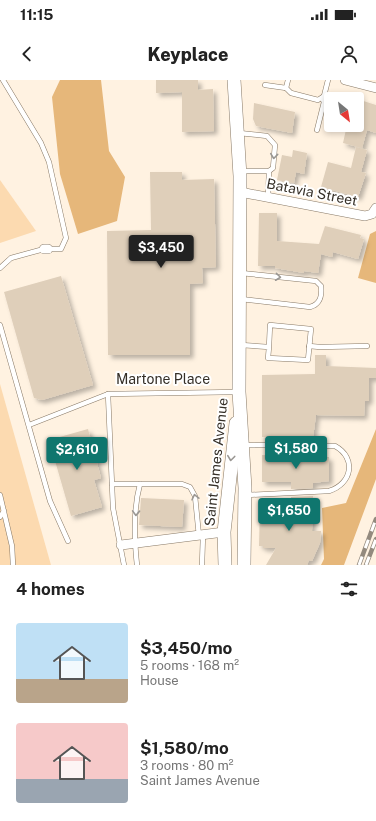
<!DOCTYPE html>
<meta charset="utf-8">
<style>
:root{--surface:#fff;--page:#f2f2f2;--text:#222;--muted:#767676;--accent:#0f766e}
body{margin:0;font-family:"Public Sans",sans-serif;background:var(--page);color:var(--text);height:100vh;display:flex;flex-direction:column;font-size:15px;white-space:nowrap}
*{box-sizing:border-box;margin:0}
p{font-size:13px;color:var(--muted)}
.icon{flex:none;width:22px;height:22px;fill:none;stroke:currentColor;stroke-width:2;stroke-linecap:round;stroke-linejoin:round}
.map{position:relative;height:485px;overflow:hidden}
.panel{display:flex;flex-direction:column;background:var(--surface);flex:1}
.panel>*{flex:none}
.needle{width:26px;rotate:150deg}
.tools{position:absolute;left:324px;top:12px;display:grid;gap:8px}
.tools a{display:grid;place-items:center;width:40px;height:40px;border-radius:4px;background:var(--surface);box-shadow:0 2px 6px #0003;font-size:20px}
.price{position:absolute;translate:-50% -34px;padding:0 9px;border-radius:4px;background:var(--accent);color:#fff;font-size:13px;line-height:26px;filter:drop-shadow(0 1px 2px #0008)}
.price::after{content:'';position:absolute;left:50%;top:24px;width:12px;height:9px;margin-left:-6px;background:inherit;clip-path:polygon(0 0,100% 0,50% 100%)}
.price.current{background:#222;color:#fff}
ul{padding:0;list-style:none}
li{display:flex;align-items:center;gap:12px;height:100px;padding:0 16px}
li span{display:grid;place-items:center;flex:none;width:112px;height:80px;border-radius:4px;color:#555}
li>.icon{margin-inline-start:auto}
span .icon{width:48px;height:48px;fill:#fffc;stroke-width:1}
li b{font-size:17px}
h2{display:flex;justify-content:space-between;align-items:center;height:48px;padding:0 16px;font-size:17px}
.status{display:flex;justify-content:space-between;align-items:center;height:28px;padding:0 20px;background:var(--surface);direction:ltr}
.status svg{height:11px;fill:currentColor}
header{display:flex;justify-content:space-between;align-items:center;height:52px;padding:0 16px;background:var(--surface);font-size:18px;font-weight:800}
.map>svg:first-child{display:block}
.green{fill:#fcdab0}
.forest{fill:#e6b77a}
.building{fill:#dfcfba;filter:url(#shadow)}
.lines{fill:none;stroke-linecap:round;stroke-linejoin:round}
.lane-casing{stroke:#887966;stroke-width:5.5}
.street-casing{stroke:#887966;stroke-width:10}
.secondary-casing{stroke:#887966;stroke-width:14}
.lane{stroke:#fff;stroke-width:4.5}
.street{stroke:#fff;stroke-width:9}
.secondary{stroke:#fff;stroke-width:13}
.rail-casing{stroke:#938a7e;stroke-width:4.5}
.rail{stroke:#fff;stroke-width:3;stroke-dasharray:9;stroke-linecap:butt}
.oneway{stroke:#9a9793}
.labels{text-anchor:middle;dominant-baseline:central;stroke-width:4;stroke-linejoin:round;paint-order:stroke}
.street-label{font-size:14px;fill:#352f27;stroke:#fff}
</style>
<div class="status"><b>11:15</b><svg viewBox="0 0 49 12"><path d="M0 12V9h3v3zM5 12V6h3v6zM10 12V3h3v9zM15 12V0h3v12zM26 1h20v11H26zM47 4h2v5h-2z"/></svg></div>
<header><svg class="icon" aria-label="back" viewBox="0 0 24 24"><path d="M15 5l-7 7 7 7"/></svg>Keyplace<svg class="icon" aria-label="person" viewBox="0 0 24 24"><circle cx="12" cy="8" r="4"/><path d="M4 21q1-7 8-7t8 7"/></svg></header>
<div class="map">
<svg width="376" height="485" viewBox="0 0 376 485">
<defs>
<filter id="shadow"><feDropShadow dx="3.5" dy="3.5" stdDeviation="2" flood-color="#0004"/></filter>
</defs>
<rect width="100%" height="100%" fill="#fff2e1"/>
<g class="green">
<path d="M0,100L36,151L0,163Z"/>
<path d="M0,304L51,485H0Z"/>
</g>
<g class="forest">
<path d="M60,0H101L109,71L125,97L117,141L78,154L60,94L52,17Z"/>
<path d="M376,151V203L358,198L370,154Z"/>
<path d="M376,349V399L344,485H321L324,479L322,428L346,423Z"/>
</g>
<g class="building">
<path d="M156,0H198V10L213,9L214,51L182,52V12L156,13Z"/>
<path d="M357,19L376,25V53L367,50L362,68L343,63L347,45H357Z"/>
<path d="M254,23L295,32L292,53L256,46L253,39Z"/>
<path d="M356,67L367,70L361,92L366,93L358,117L321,107L328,82L351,88Z"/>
<path d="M293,70L307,73L304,94L296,92L294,103L277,100L282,75L292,77Z"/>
<path d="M150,92H182V100L214,99L216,187L202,188L203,203L190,204V275H108L107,151L151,150Z"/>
<path d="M259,133H277V161L319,164L325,146L361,155L360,158L364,159L358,179L333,172L332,177L321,174L318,193L304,191V193L275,188V186H258Z"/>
<path d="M61,196L93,305L42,320L34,318L4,212Z"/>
<path d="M315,275H326V286L376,288V298H369V321H365L364,336L316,335L313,358L262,357V295L315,294Z"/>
<path d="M88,349L101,398L94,400L102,427L71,436L49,360Z"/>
<path d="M262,375L329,377V401L313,403V408L291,409V402H262Z"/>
<path d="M313,416L312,451H321L320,463L312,481L309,480L307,485H266L276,468H263V466H259L260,425L291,426V417Z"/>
<path d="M141,418L184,420L182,447L139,445Z"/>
</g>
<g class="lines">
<g class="lane-casing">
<g id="lane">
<path d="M3,0L41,63L49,82L66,158L61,169H48"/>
<path d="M288,0L286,8L291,13L318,20L324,16L328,0"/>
<path d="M265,5L286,8"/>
<path d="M317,50L324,22L322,18"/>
<path d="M239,53L267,56L275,65L273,88L269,91H241"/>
<path d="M268,118L269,91"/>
<path d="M0,188L11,178L44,169"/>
<path d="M241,219L310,227C321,224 322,215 321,206L316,201L241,193"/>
<path d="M0,245L50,421L68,461"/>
<path d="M241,265L269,267L268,278L308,280L311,249L270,245L269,267"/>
<path d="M309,266L320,267L367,266"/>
<path d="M108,314L113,428L124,485"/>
<path d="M29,345L108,314L237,312"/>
<path d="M243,365L335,366C357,378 352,404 329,411L247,415"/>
<path d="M112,404H182L190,407L195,416L199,456"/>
<path d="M0,415L12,466L13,485"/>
<path d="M0,437L4,431"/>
<path d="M137,485C134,458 133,430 140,404"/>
<path d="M202,485L203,455"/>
</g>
</g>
<g class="street-casing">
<g id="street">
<path d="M345,0L376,8"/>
<path d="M240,112L365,136L372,134L376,128"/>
<path d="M44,169H48"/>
<path d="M121,465L224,452"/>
</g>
</g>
<g class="secondary-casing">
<g id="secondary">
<path d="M234,0L240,96L239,312L245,408L244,485"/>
<path d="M225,485L224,452L236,343"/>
</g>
</g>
<use href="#lane" class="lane"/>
<use href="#street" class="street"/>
<use href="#secondary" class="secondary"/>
<g class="rail-casing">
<g id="rail">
<path d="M359,485L376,439"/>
<path d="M366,485L376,459"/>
</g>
</g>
<use href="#rail" class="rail"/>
</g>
<defs><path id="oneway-chevron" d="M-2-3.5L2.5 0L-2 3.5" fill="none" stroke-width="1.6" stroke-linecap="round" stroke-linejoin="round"/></defs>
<g class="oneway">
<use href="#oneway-chevron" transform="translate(274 76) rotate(96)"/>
<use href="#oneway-chevron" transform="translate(278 197) rotate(6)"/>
<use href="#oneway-chevron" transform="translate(231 378) rotate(97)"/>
<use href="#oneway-chevron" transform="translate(195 417) rotate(-103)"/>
<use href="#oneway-chevron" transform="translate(136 433) rotate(92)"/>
</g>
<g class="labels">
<g class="street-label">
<text transform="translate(312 112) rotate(11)">Batavia Street</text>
<text x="163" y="299">Martone Place</text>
<text transform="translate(216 382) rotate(-84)">Saint James Avenue</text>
</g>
</g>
</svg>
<div class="tools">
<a><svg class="needle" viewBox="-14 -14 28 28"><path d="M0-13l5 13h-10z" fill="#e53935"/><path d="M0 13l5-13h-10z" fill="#767676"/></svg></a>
</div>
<b class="price current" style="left:161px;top:189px">$3,450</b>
<b class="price" style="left:296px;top:390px">$1,580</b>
<b class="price" style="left:77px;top:391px">$2,610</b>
<b class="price" style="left:289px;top:452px">$1,650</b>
</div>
<section class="panel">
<h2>4 homes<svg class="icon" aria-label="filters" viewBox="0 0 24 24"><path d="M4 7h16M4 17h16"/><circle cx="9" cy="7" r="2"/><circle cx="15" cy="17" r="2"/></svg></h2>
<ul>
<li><span style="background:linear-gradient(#bfe0f5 70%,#b9a48a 0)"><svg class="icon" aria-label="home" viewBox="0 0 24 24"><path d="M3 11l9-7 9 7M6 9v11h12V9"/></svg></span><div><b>$3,450/mo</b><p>5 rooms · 168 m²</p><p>House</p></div></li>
<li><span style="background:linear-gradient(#f6c9c9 70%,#9aa5b1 0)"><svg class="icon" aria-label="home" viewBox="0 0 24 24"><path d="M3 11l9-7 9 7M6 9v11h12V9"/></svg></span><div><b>$1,580/mo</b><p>3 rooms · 80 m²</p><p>Saint James Avenue</p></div></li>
</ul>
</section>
